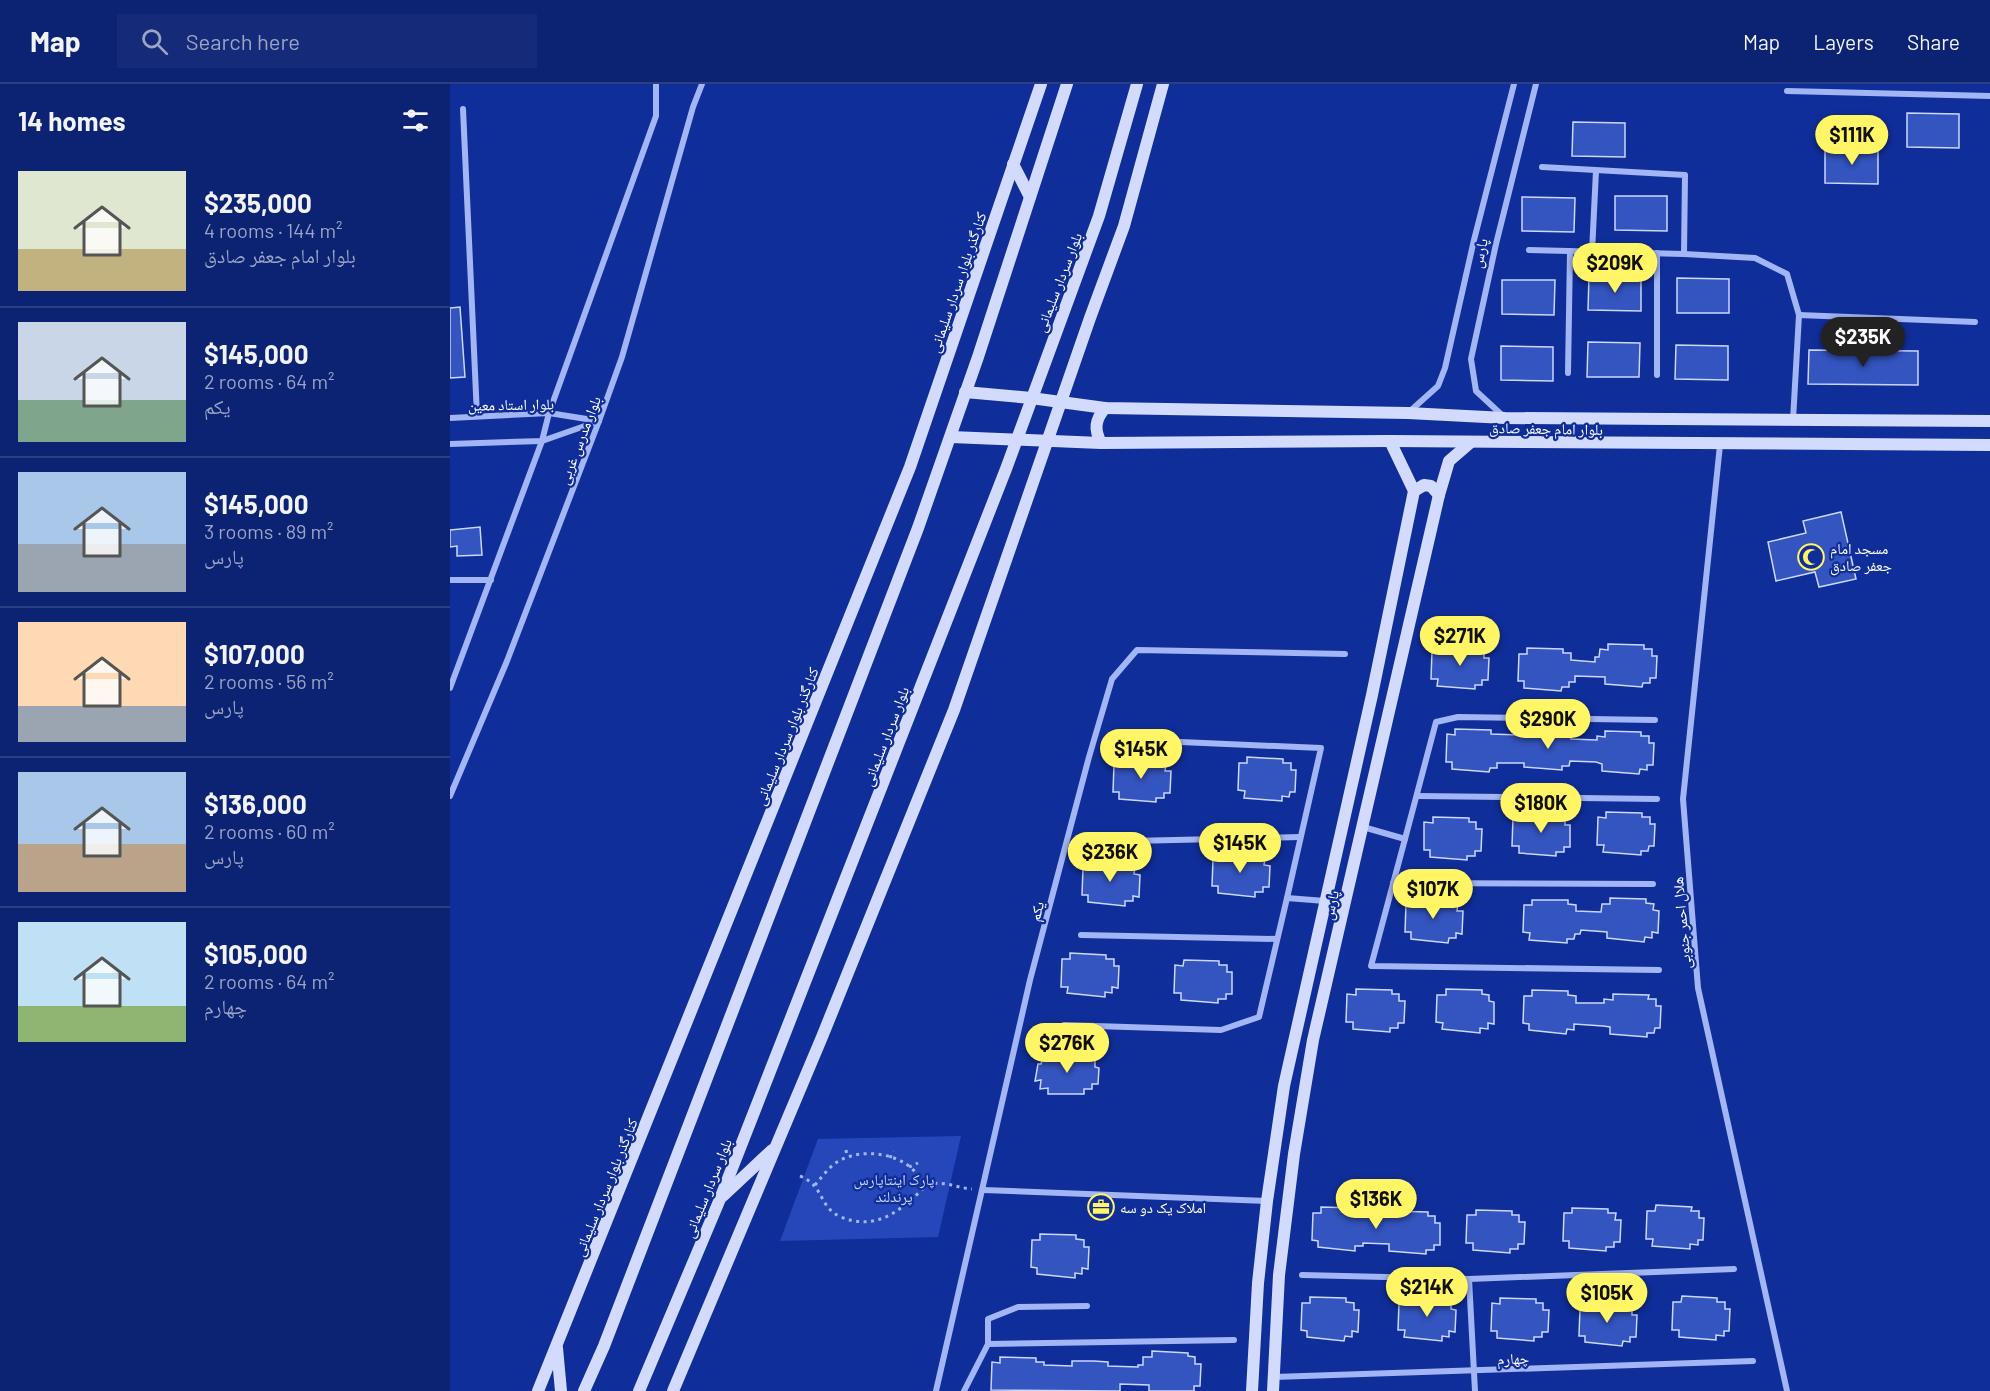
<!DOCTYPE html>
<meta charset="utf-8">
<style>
:root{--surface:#0c2273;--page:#152a78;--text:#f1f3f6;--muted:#9aa4c4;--line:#2c3f85;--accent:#fff565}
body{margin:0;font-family:Barlow,"Noto Naskh Arabic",sans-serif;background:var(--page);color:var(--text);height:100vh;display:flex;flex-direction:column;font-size:22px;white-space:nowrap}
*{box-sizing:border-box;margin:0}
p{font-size:20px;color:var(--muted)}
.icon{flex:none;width:33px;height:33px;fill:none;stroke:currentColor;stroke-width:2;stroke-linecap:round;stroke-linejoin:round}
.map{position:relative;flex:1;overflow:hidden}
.drawer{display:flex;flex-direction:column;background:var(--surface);width:450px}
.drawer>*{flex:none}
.price{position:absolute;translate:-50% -51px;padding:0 14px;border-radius:21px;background:var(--accent);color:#111;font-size:20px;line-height:39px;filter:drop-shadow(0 2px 3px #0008)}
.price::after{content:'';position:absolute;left:50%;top:36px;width:18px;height:14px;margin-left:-9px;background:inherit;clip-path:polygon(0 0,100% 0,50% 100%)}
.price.on{background:#222;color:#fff}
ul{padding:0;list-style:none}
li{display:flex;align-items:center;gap:18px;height:150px;padding:0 18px}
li+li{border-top:2px solid var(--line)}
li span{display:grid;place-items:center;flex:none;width:168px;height:120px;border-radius:0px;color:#555}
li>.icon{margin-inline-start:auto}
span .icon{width:72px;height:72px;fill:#fffc;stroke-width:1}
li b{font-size:26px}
h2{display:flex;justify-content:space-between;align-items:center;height:72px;padding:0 18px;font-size:26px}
header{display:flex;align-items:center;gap:36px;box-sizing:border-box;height:84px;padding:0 30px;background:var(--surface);border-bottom:2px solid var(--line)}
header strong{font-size:28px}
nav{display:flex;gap:33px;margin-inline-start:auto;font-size:21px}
.search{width:420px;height:54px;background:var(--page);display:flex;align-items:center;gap:15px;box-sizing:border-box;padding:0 21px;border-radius:0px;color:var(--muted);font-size:22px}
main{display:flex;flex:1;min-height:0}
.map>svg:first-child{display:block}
.green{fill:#2647b9}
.building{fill:#3454bf;stroke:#cad6fe;stroke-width:1.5}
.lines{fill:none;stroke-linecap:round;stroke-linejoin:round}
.path{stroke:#a2b5f4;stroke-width:3;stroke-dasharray:3 4.5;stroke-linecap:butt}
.street{stroke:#a2b5f4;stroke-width:6}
.secondary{stroke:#d2dbfd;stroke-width:12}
.labels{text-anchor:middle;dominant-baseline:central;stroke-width:4.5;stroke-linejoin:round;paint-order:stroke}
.street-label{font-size:15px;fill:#fff;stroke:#102e99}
.poi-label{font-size:15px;fill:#fff;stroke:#102e99;text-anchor:start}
.park-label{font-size:15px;fill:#cad6fe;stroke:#102e99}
</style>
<header>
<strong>Map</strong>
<div class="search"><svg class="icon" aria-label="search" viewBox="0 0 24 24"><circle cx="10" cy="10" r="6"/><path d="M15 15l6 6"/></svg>Search here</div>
<nav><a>Map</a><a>Layers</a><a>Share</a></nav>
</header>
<main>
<section class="drawer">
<h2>14 homes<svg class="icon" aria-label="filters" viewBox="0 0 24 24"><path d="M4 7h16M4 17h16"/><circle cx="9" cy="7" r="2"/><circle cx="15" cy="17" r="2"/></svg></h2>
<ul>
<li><span style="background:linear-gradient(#dfe7d0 65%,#c2b280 0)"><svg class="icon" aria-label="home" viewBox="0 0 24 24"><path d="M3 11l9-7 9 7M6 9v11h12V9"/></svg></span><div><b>$235,000</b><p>4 rooms · 144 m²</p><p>بلوار امام جعفر صادق</p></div></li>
<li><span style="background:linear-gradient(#c9d6e8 65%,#7fa58c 0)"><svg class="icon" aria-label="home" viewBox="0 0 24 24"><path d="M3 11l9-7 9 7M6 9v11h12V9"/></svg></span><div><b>$145,000</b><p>2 rooms · 64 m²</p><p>یکم</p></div></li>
<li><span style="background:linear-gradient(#a9c7e8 60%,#9aa5b1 0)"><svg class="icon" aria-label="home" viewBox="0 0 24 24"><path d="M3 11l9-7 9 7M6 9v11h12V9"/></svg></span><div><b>$145,000</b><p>3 rooms · 89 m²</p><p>پارس</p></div></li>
<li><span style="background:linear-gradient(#ffd9b3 70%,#9aa5b1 0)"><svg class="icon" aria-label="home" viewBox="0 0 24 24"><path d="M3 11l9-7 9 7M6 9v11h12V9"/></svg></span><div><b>$107,000</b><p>2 rooms · 56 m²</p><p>پارس</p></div></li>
<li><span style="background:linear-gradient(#a9c7e8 60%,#b9a48a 0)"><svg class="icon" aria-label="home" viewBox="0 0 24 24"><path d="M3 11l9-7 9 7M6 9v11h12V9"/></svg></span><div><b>$136,000</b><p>2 rooms · 60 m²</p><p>پارس</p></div></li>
<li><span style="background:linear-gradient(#bfe0f5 70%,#8fb573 0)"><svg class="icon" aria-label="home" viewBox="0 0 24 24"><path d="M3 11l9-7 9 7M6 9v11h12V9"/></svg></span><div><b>$105,000</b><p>2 rooms · 64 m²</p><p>چهارم</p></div></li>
</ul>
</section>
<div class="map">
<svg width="1540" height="1307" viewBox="0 0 1540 1307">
<rect width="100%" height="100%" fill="#102e99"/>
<path class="green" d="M511,1052L488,1153L330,1157L368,1055Z"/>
<g class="building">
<path d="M1457,29L1509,30V64L1457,63Z"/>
<path d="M1123,38L1175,39V73L1122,72Z"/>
<path d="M1375,65L1428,66V100L1375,99Z"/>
<path d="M1165,112H1217V147L1165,146Z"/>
<path d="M1072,113L1125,114L1124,148L1072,147Z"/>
<path d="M1139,192L1191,193V227L1138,226Z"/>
<path d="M1227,194L1279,195V229H1227Z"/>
<path d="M1052,196H1105L1104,231L1052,230Z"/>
<path d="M10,223L15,293L0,294V224Z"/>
<path d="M1138,258L1190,259L1189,293H1137Z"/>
<path d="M1226,261L1278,262V296L1225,295Z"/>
<path d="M1051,262L1103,263V297L1051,296Z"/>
<path d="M1359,266L1468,267V301L1358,300Z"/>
<path d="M1391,428L1406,495L1369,503L1365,488L1326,497L1318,458L1356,449L1353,437Z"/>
<path d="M30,443L32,471L7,472V462L0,463V446Z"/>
<path d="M1158,560L1194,561V565H1202V572H1207L1206,594H1200V599H1193L1192,603L1155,600V593L1125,592V598H1119V603H1112L1111,607L1074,604V597H1068L1069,570H1077V564L1113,565V569H1121V576L1145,578V573H1149L1150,565L1158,566Z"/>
<path d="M991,562L1026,563V567H1034V574H1039L1038,596H1032V601H1025V605L987,602L988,595H981L982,567L990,568Z"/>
<path d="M1078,643L1113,644V648H1121V655L1147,656V652L1155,653V647L1191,648V652H1199V659H1204L1203,681H1197V686L1190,685L1189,690L1152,687V680L1146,678L1120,677L1119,682H1112V686L1074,683V679H1047V684H1040L1039,688L1002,685V678H996L997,650L1005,651V645L1041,646V650L1069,651V648L1077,649Z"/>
<path d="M797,673L833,675V679H841V686H846L845,708H840L839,713L832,712V717L794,714L795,707L788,706L789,679H797Z"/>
<path d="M672,675L708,676V680H716L715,687H721L720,709H714V714H706V718L669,715V708H663L664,680L672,681Z"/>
<path d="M1156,728L1192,729V733H1200V740H1205L1204,762H1199L1198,767H1191V771L1153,768L1154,761H1147L1148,733L1156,734Z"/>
<path d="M1072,729L1108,730V734H1115V741H1120V763H1114V768H1106V772L1069,769V762H1062L1063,734L1072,735Z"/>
<path d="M983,733L1019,734V738H1026V745H1032L1031,767H1025V772H1017V776L980,773V766H974V738L983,739Z"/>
<path d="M771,769L807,770V774L815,775L814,781L820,782L819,803H813V808H805V813L768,809V802H762L763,775H771Z"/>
<path d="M641,778L677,779V783H685L684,790L690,791L689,813L683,812V817H675V822L638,818V811H632L633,784H641Z"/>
<path d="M1160,814L1196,815V819L1204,820L1203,826L1209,827L1208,849L1202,848V854L1195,853L1194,858L1157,854V848L1131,846L1130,850H1125L1124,855H1117V859L1079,856L1080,849L1073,848L1074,821H1082V816H1118V820L1126,821V827L1151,828L1152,820H1160Z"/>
<path d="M964,815L1000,816V820H1008L1007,827H1013L1012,850L1006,849V854H999L998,859L961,855V848H955L956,820L964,821Z"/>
<path d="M620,869L656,871V875H664V882H669L668,904L662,903V909L655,908V913L617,909L618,903H611L612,875H620Z"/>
<path d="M734,876L769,877V881H777V888H782V910H776V915H768V919L731,916V909H724L725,881L733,882Z"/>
<path d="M906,905L942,906V910H949V917H955L954,939H948V944H940V948L903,945V938H896L897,910L906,911Z"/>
<path d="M996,905L1032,906V910L1039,911V917L1044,918V940L1038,939V945L1030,944V949L992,945L993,939L986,938L987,911H996Z"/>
<path d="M1082,906L1118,907V911L1126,912V919H1154V915L1163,916V910L1199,911L1198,915H1206V922H1211L1210,944H1205L1204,949H1197V953L1160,950V943L1153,942L1124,940V946L1117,945L1116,950L1079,946V940L1073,939L1074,912H1082Z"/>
<path d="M602,968L637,971V975H645V983L649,984L648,1000H642V1005H634V1010H598V1004L590,1005L591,996L585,997L588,980H591L593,973H601Z"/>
<path d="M1206,1121L1242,1123L1241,1127H1249V1134H1254L1253,1156H1248V1161L1240,1160V1165L1202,1162L1203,1155H1196L1197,1127H1205Z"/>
<path d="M871,1123L907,1124V1128L915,1129L914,1132L941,1133L942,1127L978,1128V1132H985V1139H990V1161H984V1166H976V1170L939,1167V1160L913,1159V1162H905V1167L868,1163V1157L862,1156L863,1129H871Z"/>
<path d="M1122,1124L1158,1125V1129H1166L1165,1136H1171L1170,1158H1164V1163H1156V1167L1119,1164V1157H1113L1114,1129H1122Z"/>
<path d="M1026,1126L1062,1127V1131H1069V1138H1075L1074,1160H1068V1165H1060V1169L1023,1166V1159H1016L1017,1131H1026Z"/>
<path d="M590,1150L626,1151V1155L634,1156V1163H639L638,1185L632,1184V1190L625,1189V1194L587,1190V1184L581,1183L582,1156H590Z"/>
<path d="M1232,1212L1267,1214V1218H1275V1225H1280L1279,1247H1274V1252L1266,1251V1256L1229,1253V1246H1222L1223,1218H1231Z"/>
<path d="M860,1213L896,1214V1218L904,1219V1226H909L908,1248L902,1247V1253L895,1252L894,1257L857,1253V1247L851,1246L852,1219H860Z"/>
<path d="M957,1213L993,1214V1218L1001,1219V1225L1006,1226L1005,1248L999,1247V1253L992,1252V1257L954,1253L955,1246H948L949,1219H957Z"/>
<path d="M1050,1214L1086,1215V1219H1093V1226H1099L1098,1248H1092V1253H1084V1257L1047,1254V1247H1041L1042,1219L1050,1220Z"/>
<path d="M1138,1218L1174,1220V1223L1182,1224V1231H1187L1186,1253H1180V1258L1173,1257L1172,1262L1135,1258V1252H1129L1130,1224H1138Z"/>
<path d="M702,1267L738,1269V1272L745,1273V1280H751L750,1302H744V1307H699V1301L670,1300V1307L541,1306L542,1278L550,1279V1273L586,1274V1278H594V1281L622,1282V1277H644L658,1278V1282L688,1283V1281H693V1273H702Z"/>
</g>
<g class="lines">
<g class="path">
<path d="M396,1066L397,1073"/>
<path d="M440,1074L443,1067"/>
<path d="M459,1083L468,1079"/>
<path d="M350,1092C375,1102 368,1123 391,1133C420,1145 442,1133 463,1114C468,1110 474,1102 481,1100C495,1097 507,1104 522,1105"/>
<path d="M365,1101C371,1094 377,1086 384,1080C404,1066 432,1067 453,1078C462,1083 470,1093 478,1101"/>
</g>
<g class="street">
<path d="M1337,7L1540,12"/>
<path d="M13,25L27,332"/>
<path d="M1092,83L1235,91L1234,170"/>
<path d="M1079,166L1234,170L1305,174L1337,190L1349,231L1343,336"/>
<path d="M1142,168L1146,87"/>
<path d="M1207,169V291"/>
<path d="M1349,231L1525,238"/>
<path d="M1118,289L1120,167"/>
<path d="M959,328L988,302L995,284L1024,156L1064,0"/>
<path d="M1053,332L1026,307L1021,275L1046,160L1086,0"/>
<path d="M0,334L99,329L149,337"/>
<path d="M0,360L92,357L149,337"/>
<path d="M1270,361L1233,715L1248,904L1337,1307"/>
<path d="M0,496H41"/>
<path d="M0,604L92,357L99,329L206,32V0"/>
<path d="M685,656L871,664L837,814"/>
<path d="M0,712L57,577L149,337L172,273L243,23L252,0"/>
<path d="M967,712L1207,715"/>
<path d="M913,743L955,755L986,638L1008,633L1205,636"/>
<path d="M955,755L921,882L1209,886"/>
<path d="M637,758L850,753"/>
<path d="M943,799L1203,800"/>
<path d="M631,851L827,855"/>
<path d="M614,941L771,946L809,933L837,814L875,817"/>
<path d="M533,1106L817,1117"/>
<path d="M852,1191L1019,1195"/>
<path d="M538,1260V1235L568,1223L637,1222"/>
<path d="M824,1293L1303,1277"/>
<path d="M486,1307L580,896L639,673L662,595L687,566L895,570"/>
<path d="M514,1307L538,1260L784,1256"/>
<path d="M1025,1307L1019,1195L1284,1185"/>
</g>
<g class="secondary">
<path d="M563,80L580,113"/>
<path d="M515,308L581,314L655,324L958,329L1055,334L1540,337"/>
<path d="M501,353L651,359L940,357L1540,361"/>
<path d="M651,359C644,345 645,336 655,324"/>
<path d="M964,407L974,401L981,402L989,411"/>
<path d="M273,1112L322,1066"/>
<path d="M107,1264L111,1307"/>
<path d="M88,1307L460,383L591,0"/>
<path d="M134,1307L154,1262L468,444L528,273L617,0"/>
<path d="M189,1307L270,1115L556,385L649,132L687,0"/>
<path d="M223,1307L372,953L504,626L640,234L674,142L713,0"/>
<path d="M802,1307L808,1199L817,1117L834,1002L922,611L964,407L940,357"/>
<path d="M823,1307L829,1191L844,1070L863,956L989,411L999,377L1021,358"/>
</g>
</g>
<defs>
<g id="mosque-ring" transform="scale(1.35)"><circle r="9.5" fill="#102e99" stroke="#fff565" stroke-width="1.5"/><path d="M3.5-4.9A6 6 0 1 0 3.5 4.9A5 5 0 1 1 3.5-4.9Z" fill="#fff565"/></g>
<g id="office-ring" transform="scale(1.35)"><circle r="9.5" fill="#102e99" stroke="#fff565" stroke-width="1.5"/><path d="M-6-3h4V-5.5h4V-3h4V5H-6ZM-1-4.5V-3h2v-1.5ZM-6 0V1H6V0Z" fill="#fff565"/></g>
</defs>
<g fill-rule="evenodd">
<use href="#mosque-ring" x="1361" y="473"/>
<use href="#office-ring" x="651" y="1123"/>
</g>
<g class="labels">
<g class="street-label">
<text transform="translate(1029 169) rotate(-78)">پارس</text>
<text transform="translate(507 198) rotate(-71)">کنارگذر بلوار سردار سلیمانی</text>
<text transform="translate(608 198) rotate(-69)">بلوار سردار سلیمانی</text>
<text transform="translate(61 320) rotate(-1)">بلوار استاد معین</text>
<text transform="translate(1096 344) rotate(1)">بلوار امام جعفر صادق</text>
<text transform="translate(129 356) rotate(-69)">بلوار مدرس غربی</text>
<text transform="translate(336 652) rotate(-68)">کنارگذر بلوار سردار سلیمانی</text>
<text transform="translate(435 652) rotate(-69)">بلوار سردار سلیمانی</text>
<text transform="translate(880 821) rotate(-77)">پارس</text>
<text transform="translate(586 827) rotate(-75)">یکم</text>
<text transform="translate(1231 839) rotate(-95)">هلال احمر جنوبی</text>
<text transform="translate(155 1103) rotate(-68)">کنارگذر بلوار سردار سلیمانی</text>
<text transform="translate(257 1104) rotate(-68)">بلوار سردار سلیمانی</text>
<text transform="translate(1063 1274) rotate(-2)">چهارم</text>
</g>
<g class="poi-label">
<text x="1380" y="464">مسجد امام<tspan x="1380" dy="17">جعفر صادق</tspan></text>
<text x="670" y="1123">املاک یک دو سه</text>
</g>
<g class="park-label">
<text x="444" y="1095">پارک اینتاپارس<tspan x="444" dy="17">پرندلند</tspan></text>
</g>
</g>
</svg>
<b class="price" style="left:1402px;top:82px">$111K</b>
<b class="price" style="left:1165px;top:210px">$209K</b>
<b class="price on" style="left:1413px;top:284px">$235K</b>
<b class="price" style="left:1010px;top:583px">$271K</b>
<b class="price" style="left:1098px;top:666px">$290K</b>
<b class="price" style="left:691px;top:696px">$145K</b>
<b class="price" style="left:1091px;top:750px">$180K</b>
<b class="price" style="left:790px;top:790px">$145K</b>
<b class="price" style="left:660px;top:799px">$236K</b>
<b class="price" style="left:983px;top:836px">$107K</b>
<b class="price" style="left:617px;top:990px">$276K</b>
<b class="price" style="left:926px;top:1146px">$136K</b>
<b class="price" style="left:977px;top:1234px">$214K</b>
<b class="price" style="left:1157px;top:1240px">$105K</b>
</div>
</main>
